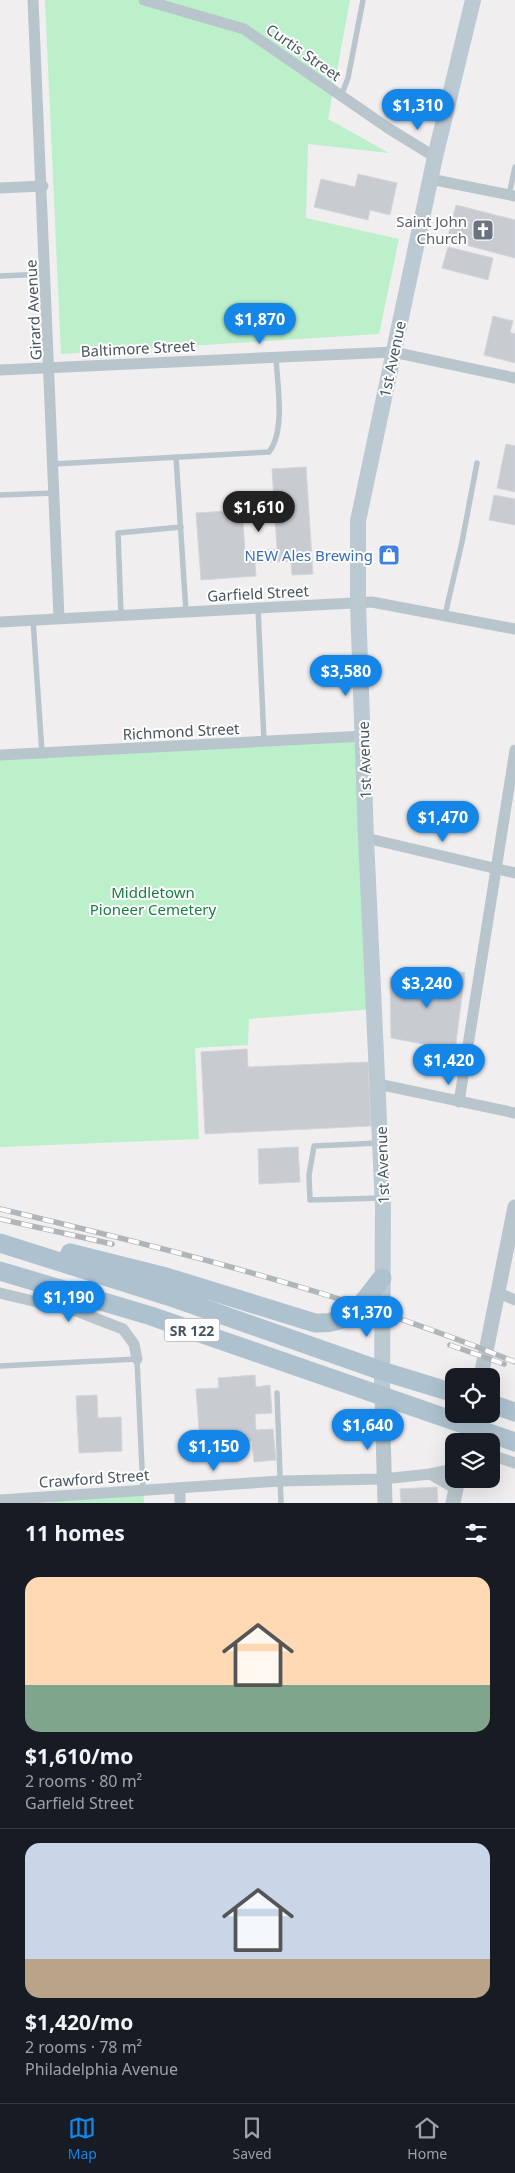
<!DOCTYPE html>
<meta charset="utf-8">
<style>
:root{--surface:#171b24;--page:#242831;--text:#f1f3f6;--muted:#9ea1a6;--line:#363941;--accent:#1386e7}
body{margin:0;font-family:"Noto Sans",sans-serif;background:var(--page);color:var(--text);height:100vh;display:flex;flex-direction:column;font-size:19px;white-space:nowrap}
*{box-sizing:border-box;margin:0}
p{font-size:16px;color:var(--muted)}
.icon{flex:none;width:28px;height:28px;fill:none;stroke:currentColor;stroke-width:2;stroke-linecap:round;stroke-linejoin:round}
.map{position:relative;height:1503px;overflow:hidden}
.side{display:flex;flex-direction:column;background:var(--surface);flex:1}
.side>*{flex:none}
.tools{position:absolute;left:445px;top:1368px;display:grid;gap:10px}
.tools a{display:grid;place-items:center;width:55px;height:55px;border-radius:10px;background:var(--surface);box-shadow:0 5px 20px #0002;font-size:25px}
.price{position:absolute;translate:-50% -42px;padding:0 11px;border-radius:18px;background:var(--accent);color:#fff;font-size:16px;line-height:32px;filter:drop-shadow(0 1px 2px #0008)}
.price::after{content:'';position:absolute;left:50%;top:30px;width:15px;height:11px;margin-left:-8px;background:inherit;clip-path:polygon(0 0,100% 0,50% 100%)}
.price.current{background:#222;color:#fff}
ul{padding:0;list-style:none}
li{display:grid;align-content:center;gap:10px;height:265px;padding:0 25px}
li+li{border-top:1px solid var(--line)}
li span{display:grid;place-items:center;height:155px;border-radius:15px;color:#555}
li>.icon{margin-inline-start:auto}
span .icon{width:90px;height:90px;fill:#fffc;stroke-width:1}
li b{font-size:21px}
h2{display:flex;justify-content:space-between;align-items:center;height:60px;padding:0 25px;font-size:21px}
.menu{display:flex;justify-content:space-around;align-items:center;height:70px;border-top:1px solid var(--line);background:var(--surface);font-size:14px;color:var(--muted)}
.menu a{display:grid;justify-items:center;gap:2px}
.menu .current{color:var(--accent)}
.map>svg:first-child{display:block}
.green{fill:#bbf0ca}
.building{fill:#c8ccd1;stroke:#d2d5da}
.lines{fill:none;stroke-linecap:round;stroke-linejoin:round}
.service{stroke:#b9c5cc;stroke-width:5.5}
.minor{stroke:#b9c5cc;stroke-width:11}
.tertiary{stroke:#b9c5cc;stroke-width:15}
.secondary{stroke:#bbc9d3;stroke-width:16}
.primary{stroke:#adc1ce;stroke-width:19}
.rail-casing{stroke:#b0b5b9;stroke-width:5.5}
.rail{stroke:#fff;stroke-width:4;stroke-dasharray:11;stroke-linecap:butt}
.labels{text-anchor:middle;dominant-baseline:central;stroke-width:4;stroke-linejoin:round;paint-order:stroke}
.shield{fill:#fff;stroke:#7e878e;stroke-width:1}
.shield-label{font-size:14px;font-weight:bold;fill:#46545d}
.street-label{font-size:15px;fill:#46545d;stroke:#fff}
.worship-label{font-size:15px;fill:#5b616d;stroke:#fff;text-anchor:end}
.shop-label{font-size:15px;fill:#366cbe;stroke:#fff;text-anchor:end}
.park-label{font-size:15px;fill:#14813f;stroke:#fff}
</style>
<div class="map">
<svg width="515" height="1503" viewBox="0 0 515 1503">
<rect width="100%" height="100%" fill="#f1eeef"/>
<g class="green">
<path d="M45,0H350L328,119L389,153L308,144L306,218L399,239L379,334L61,354Z"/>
<path d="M364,736L375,1009L249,1019L248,1045L195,1048L199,1139L0,1147V755Z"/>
<path d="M143,1490L144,1503H49V1495Z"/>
</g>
<g class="building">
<path d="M358,174L397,183L390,215L370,210L368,220L314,207L321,179L355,187Z"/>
<path d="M456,205L515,220V258L447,240Z"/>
<path d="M448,247L493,258L488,280L442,268Z"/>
<path d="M493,316L513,321L510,332L515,334V363L484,355Z"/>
<path d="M506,444L515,446V492L497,488Z"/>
<path d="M306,467L313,574L292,575L291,561L255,563L256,576L201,580L196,513L242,510L245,551L277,549L272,469Z"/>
<path d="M494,495L515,499V525L489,520Z"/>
<path d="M438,967L465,973L455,1050L391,1038L390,977L433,984Z"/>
<path d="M247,1049L248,1067L368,1062L371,1126L205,1134L201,1052Z"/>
<path d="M298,1147L300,1182L259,1184L258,1149Z"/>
<path d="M255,1375L256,1387L270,1385L272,1413L255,1414L256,1430L273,1429L276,1460L254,1462L252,1441L214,1444V1456L201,1457L196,1389L219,1388L218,1378Z"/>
<path d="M97,1395L98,1418L121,1417L122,1451L79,1453L76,1396Z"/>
<path d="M437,1487L438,1503H401L400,1489Z"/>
</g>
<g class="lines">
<g class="service">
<path d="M341,96L348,78L363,0"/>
<path d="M509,195L515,167"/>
<path d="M0,276L46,274"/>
<path d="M176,457L186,612"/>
<path d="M53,464L269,452C286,430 277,384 276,357"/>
<path d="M0,495L54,493"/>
<path d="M258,608L264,741"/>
<path d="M121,615L118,533L181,527"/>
<path d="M445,615L462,542L477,463"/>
<path d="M33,620L42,753"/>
<path d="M379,1143L314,1146L309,1175L310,1200L381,1198"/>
<path d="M0,1366L137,1359L143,1490"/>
<path d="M277,1393L281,1503"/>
</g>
<g class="minor">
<path d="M33,0L59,618"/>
<path d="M144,0L244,29L388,128L435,157"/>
<path d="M430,179L515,196"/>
<path d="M0,188L43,186"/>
<path d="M0,370L393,352L515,378"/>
<path d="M0,622L372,602L515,629"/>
<path d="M0,755L364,736"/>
<path d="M366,838L515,873"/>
<path d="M378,1084L515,1113"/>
<path d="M459,1102L515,750"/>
<path d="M0,1293L79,1312L123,1329L134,1344L137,1359"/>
<path d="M499,1293L515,1300"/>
<path d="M491,1455L515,1463"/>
<path d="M430,1474L456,1489"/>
<path d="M180,1488V1503"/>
<path d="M0,1500L280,1481L383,1479L430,1474L454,1469"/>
</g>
<g class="tertiary">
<path d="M481,1376L515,1207"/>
<path d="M382,1397L385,1503"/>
<path d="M466,1441L472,1414"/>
<path d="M453,1503L458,1479"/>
</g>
<path class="secondary" d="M382,1397L383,1207L366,838L358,603V521L435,157L473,0"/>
<g class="primary">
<path d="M0,1243L177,1299L382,1371L454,1393"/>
<path d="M70,1253L166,1277L315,1323C352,1325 361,1304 382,1278"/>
<path d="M0,1271L151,1316L515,1442"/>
<path d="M491,1404L515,1412"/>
</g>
<g class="rail-casing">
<g id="rail">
<path d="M0,1209C174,1250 349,1294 515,1362"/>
<path d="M0,1219L112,1244"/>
<path d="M450,1345L504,1364"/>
</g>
</g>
<use href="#rail" class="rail"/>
</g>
<defs>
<g id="church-square" transform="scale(1.125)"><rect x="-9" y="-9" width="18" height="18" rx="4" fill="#6b7280" stroke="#fff"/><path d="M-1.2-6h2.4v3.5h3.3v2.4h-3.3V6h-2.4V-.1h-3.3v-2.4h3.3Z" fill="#fff"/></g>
<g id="shop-square" transform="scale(1.125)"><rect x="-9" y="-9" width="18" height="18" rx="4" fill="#3f7fe0" stroke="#fff"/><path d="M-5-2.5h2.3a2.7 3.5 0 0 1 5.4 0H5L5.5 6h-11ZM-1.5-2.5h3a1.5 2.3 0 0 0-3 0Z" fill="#fff"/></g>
</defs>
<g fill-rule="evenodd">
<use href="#church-square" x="483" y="230"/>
<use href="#shop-square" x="389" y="555"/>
</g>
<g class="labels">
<rect class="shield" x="164.5" y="1318.5" width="55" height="23" rx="4"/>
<g class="shield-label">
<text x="192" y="1330">SR 122</text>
</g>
<g class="street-label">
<text transform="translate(304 52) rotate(35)">Curtis Street</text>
<text transform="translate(33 310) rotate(-93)">Girard Avenue</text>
<text transform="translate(138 348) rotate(-3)">Baltimore Street</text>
<text transform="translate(392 359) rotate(-78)">1st Avenue</text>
<text transform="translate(258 593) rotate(-3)">Garfield Street</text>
<text transform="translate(181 731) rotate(-3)">Richmond Street</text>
<text transform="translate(364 760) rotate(-92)">1st Avenue</text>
<text transform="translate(382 1165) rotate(-92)">1st Avenue</text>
<text transform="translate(94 1478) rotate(-4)">Crawford Street</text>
</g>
<g class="worship-label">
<text x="467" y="221">Saint John<tspan x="467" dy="17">Church</tspan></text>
</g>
<g class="shop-label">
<text x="373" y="555">NEW Ales Brewing</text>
</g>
<g class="park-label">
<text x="153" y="892">Middletown<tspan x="153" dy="17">Pioneer Cemetery</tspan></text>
</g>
</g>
</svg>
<div class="tools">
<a><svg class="icon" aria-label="locate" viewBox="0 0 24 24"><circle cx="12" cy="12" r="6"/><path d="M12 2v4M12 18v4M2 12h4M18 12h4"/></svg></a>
<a><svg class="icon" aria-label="layers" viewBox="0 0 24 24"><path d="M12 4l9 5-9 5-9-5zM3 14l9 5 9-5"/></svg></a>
</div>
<b class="price" style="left:418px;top:131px">$1,310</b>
<b class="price" style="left:260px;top:345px">$1,870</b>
<b class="price current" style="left:259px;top:533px">$1,610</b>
<b class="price" style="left:346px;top:697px">$3,580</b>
<b class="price" style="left:443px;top:843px">$1,470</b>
<b class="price" style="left:427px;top:1009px">$3,240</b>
<b class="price" style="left:449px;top:1086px">$1,420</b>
<b class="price" style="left:69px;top:1323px">$1,190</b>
<b class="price" style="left:367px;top:1338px">$1,370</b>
<b class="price" style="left:368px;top:1451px">$1,640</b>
<b class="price" style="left:214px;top:1472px">$1,150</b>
</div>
<section class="side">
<h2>11 homes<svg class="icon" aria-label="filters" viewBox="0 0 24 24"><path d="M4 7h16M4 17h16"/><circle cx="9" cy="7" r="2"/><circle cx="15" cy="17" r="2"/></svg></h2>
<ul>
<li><span style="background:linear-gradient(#ffd9b3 70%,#7fa58c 0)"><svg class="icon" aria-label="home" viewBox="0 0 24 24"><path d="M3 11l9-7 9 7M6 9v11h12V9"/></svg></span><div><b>$1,610/mo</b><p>2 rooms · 80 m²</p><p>Garfield Street</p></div></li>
<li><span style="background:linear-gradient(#c9d6e8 75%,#b9a48a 0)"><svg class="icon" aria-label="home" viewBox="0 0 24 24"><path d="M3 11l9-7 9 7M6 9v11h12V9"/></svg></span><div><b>$1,420/mo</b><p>2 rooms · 78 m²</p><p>Philadelphia Avenue</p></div></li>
</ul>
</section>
<nav class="menu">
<a class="current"><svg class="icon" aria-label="map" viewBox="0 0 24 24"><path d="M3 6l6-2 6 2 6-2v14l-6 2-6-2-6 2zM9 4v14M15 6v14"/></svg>Map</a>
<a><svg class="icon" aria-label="saved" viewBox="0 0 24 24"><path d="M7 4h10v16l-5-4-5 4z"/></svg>Saved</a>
<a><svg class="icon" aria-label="home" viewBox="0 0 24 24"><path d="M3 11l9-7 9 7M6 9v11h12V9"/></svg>Home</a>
</nav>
